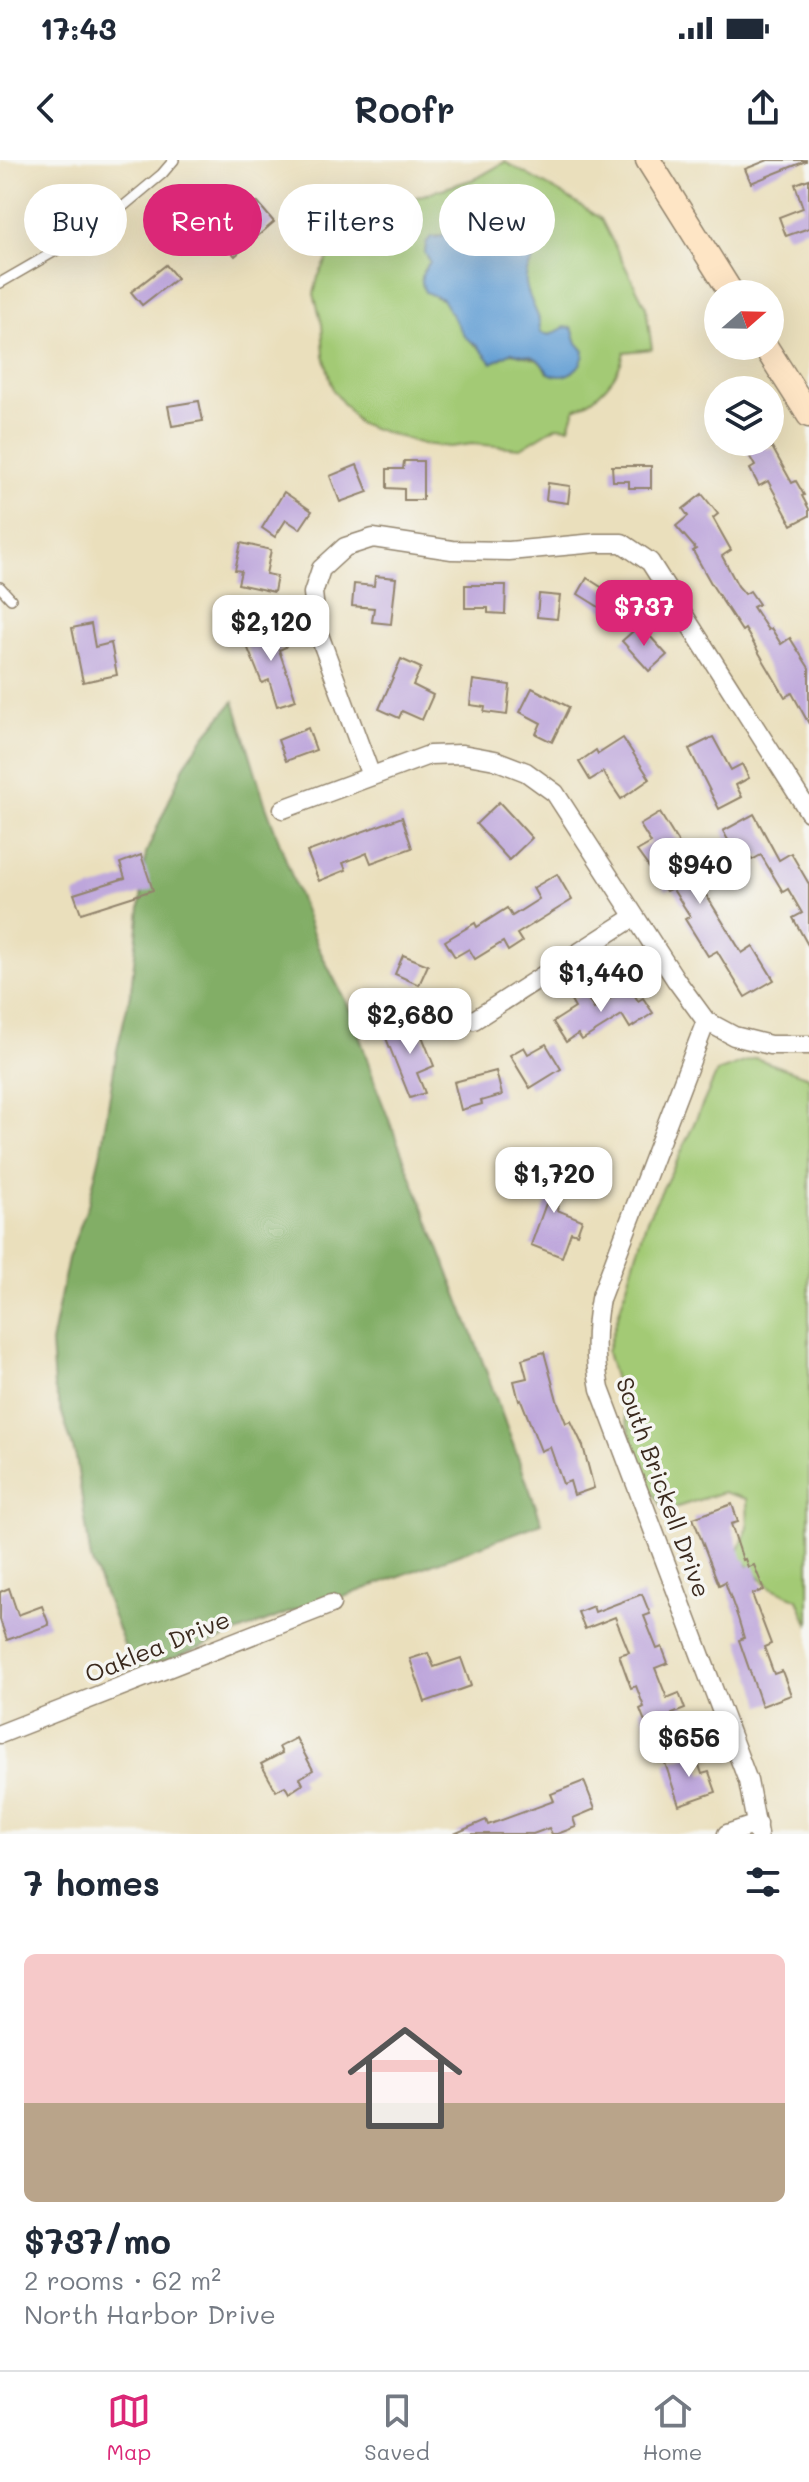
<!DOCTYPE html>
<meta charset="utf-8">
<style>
:root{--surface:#fff;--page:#f2f2f3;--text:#1f2937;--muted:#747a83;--line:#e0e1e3;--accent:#db2777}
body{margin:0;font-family:Mali,sans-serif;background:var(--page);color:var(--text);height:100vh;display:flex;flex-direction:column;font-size:30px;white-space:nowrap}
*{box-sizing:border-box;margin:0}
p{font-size:26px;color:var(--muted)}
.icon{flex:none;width:44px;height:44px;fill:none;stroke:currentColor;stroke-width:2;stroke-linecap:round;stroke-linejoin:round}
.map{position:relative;height:1674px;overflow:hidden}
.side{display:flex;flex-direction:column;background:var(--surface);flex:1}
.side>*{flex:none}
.guide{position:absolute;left:24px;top:24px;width:762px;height:72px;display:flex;gap:16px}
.needle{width:52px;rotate:70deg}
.tools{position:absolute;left:704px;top:120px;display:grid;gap:16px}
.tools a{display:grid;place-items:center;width:80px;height:80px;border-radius:50%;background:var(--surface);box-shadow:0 8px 32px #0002;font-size:40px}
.price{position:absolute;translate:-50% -68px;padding:0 18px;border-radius:16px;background:#fff;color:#222;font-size:26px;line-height:52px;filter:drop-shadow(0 2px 4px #0008)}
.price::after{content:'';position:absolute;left:50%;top:48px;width:24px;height:18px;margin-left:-12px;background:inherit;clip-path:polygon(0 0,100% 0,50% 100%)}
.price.current{background:var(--accent);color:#fff}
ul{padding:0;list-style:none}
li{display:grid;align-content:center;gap:16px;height:424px;padding:0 24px}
li span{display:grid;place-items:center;height:248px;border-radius:12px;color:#555}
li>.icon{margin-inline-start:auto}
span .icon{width:144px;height:144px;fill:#fffc;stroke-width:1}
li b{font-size:34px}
h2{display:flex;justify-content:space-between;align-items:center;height:96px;padding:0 24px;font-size:34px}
.tag{padding:0 28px;border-radius:36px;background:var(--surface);box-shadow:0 8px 32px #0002;font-size:28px;line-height:72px}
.tag.current{background:var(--accent);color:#fff}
.status{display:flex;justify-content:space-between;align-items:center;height:56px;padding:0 40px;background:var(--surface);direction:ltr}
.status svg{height:22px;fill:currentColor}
header{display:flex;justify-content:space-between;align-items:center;height:104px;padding:0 24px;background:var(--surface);font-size:36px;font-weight:600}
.tab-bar{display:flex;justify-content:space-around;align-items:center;height:112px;border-top:2px solid var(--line);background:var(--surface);font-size:22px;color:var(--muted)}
.tab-bar a{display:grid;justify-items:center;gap:4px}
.tab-bar .current{color:var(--accent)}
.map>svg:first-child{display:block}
.green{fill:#a3ca75;stroke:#6f7a4a;stroke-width:2;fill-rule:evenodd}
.forest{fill:#82ae66;stroke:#5e6c42;stroke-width:2}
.water{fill:#649fd4;stroke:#506479;stroke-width:2}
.building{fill:#bda6db}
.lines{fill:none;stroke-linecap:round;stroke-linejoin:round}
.lane-casing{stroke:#92846d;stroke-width:12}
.street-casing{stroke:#92846d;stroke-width:21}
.secondary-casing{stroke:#92846d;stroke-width:27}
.lane{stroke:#fff;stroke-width:9}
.street{stroke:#fff;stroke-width:18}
.secondary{stroke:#fee5c5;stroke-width:24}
.labels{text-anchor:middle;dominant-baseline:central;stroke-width:7;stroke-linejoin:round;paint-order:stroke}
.street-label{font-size:24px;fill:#3b2a1e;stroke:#f6f6f2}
</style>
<div class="status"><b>17:43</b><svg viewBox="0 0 49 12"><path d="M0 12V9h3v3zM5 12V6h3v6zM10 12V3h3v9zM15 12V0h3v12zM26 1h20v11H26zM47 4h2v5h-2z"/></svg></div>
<header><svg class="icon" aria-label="back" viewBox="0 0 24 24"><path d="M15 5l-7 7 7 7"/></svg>Roofr<svg class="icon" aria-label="share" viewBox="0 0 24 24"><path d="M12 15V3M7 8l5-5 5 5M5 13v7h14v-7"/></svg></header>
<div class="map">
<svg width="809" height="1674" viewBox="0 0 809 1674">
<rect width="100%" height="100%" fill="#f6f6f2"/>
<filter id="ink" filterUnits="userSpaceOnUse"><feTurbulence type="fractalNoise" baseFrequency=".0125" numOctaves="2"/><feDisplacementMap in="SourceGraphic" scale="16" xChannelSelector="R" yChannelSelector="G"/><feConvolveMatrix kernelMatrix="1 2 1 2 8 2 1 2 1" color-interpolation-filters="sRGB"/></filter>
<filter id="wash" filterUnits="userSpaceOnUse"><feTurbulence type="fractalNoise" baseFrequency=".006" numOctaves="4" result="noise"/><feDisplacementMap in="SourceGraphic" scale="32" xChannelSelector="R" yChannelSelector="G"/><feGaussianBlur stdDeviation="1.8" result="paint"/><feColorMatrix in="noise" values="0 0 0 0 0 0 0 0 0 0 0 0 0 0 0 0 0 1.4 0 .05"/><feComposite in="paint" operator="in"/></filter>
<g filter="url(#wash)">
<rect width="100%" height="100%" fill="#eadfbc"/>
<g class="green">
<path d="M505,2L562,34L601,59L646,147L652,189L624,192C620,216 598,239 575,249L569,267L557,266L521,288L472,284L450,287L422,284L359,264L333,230L324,195L322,164L314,134L318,117L338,79H350L395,44L477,18ZM490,57L496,66L505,70L530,63L540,90C519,116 524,126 537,154C540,159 539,167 541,173L550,175L572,168L577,183L573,212L563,215L548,213C537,197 538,200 520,195C511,193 510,191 502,198C464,188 464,166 442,139L435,137L423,111L430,102L431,77C453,76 466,58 490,57Z"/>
<path d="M755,898L809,917V1466L798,1439L770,1427L737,1395L748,1367L747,1339L723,1332L665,1351L642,1316L607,1192L647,1059L679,997L717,912Z"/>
</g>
<path class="forest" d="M234,541L265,643L318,787L353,856L377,929L474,1178L542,1363L338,1439L336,1434L135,1513L91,1400L76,1298L54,1227L51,1183L68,1098L88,1045L101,991L117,890L131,830L146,693L185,604L207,573Z"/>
<path class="water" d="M484,55C493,58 496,66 505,70L530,62L540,91C518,115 525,126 537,154C540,159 539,167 541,173L550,175L565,167L572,168L577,183L584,191C584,207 567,221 551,214C545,211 543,203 537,199C531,194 520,196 512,192L492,203L478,186L465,177L442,139L425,132C419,119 421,113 430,102L425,93L426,83L431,77H440L455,66L469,64Z"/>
<g id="blocks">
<g class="building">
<path d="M768,0H806V1L751,23L745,9Z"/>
<path d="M809,19V68L786,76L779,57L803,48L795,24Z"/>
<path d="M234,33L248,49L257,42L274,62L235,96L214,72L228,60L217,47Z"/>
<path d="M166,105L177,118L142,145L131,132Z"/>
<path d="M199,241L203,261L172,266L168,246Z"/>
<path d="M761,282L767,289L772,287L792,323L796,321L804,335L802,336L809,349V356L792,365L768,321L759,326L750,309L755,306L746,290Z"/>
<path d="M404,301H423V340H404V329L387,328V309H403Z"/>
<path d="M357,305L368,332L340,342L330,316Z"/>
<path d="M612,306H651V328H629V321H613Z"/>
<path d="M548,323L570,326L568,343L546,340Z"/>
<path d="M284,332L312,351L300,369L286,360L275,377L262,368Z"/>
<path d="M702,334L718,354L713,358L731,390L722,396L738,426L745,434L750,431L759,444L753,447L768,470L771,468L781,484L790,478L809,508V564L792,533L785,537L745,469L742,471L712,425L693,391L696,389L676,366L688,356L683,349Z"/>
<path d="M241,383L271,390L266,414L277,416L274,432L238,424L241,411L235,410Z"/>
<path d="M375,416L396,418L391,464L372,462L374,448L352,446L354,424L374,426Z"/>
<path d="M587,418L606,430L610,422L629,434L615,457L578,434Z"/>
<path d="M465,425H506L505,454L488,453V448H465Z"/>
<path d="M539,434L560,436L557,459L537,457Z"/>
<path d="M91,464L95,487L111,483L117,515L83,522L72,468Z"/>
<path d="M640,465L667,495L649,511L622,481Z"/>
<path d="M266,468L267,472L279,468L286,487L279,490L296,540L277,546L269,520L262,523L243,476Z"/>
<path d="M401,499L421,508L413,525L433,535L422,560L402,551L399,558L379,549Z"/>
<path d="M473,520L510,525L507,555L484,552L485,547L470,545Z"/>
<path d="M532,528L569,547L552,582L536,574L541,563L520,552Z"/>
<path d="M308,568L316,590L286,601L278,580Z"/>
<path d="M713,577L731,610L742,604L749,618L736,625L742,637L719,649L689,589Z"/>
<path d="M623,578L650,619L621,639L603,612L590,620L579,602L596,590L598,594Z"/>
<path d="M499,642L532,678L509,700L476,664Z"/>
<path d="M660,653L706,728L703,730L742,793L753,786L774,820L745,837L717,791L708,796L685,759L690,756L672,728L666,731L637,691L651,683L640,665Z"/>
<path d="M754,654L779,700L791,693L809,724V787L793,758L802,753L788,729L783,732L761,695L752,700L743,684L733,689L723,671Z"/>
<path d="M402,657L412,688L371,703L367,693L343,703L346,710L319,721L307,692Z"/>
<path d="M141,695L153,730L81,753L74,734L125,718L120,703Z"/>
<path d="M557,714L572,740L517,774L522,782L508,791L503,782L475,799L469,789L455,797L445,781L475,763L477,767L507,748L512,756L539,739L533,728Z"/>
<path d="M403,795L428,805L419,825L395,814Z"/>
<path d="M629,826L638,841L643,838L653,853L630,868L622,855L582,880L578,874L566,882L553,862L575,848L571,841L584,833L594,849Z"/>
<path d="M416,861L434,906L417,913L425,933L410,938L384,873Z"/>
<path d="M546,884L561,909L530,928L510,895L524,887L528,894Z"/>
<path d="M496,911L502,935L481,941L482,944L461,950L454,922Z"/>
<path d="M546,1006L558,1011L559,1008L567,1011L557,1050L582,1060L577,1074L571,1072L562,1097L531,1085L548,1038L536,1035Z"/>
<path d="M544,1192L557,1240L566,1263L571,1261L583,1286L594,1328L574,1335L570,1321L563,1324L550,1287L541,1291L521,1240L519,1241L514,1221L527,1218L522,1199Z"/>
<path d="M732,1344L738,1362L731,1364L743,1400L745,1399L748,1407L754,1405L764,1430L752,1434L771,1484L764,1487L774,1514L782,1511L791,1535L762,1546L739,1480L744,1478L738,1458L725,1422L719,1425L693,1358Z"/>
<path d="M9,1428L18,1455L42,1446L49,1465L7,1480L0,1460V1432Z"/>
<path d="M642,1434L650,1454L644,1456L657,1489L662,1487L668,1503L655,1508L667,1538L679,1533L685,1549L672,1554L679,1572L653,1582L640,1549L644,1547L636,1526L631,1528L619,1495L629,1492L615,1457L585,1469L578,1452L593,1446L595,1452Z"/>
<path d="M428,1493L434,1507L461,1498L471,1526L425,1542L410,1499Z"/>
<path d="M296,1578L313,1610L300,1618L303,1624L289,1633L285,1626L276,1631L261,1604L282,1593L279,1587Z"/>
<path d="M695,1593L702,1614L709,1612L716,1632L679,1645L665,1603Z"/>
<path d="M584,1621L595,1649L573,1658L576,1667L557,1674H552L549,1668L533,1674H454L486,1660L488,1665L554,1641L551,1634Z"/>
</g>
</g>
</g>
<g filter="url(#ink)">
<use href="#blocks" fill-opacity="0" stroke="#92846d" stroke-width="2"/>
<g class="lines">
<g class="lane-casing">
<g id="lane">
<path d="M0,123L102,64L162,14L174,0"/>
<path d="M0,427L11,439"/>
</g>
</g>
<g class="street-casing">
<g id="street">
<path d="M371,616L317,469L313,433L321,409L345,387L373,378L452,390L509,391L596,383H622L650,402L809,652"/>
<path d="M283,649L429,595L462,594L495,600L526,612L555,633L676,820L706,861L734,876L770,885H809"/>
<path d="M474,860L634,757"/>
<path d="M706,861L600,1139C594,1170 594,1198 600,1229L748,1621L758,1674"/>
<path d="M0,1574L331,1444"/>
<path d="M727,1674L757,1664"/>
</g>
</g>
<g class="secondary-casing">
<g id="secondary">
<path d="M648,0L732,134"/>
<path d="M765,186L809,255"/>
</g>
</g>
<use href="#lane" class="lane"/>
<use href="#street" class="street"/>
<use href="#secondary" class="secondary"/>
</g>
</g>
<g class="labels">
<g class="street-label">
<text transform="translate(664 1327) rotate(70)">South Brickell Drive</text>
<text transform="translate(157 1486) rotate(-22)">Oaklea Drive</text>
</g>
</g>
</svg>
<div class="tools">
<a><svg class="needle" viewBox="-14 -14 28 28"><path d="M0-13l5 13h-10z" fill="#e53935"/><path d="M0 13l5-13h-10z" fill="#747a83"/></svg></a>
<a><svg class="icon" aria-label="layers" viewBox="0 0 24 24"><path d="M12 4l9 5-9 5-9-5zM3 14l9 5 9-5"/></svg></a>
</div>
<b class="price current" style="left:644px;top:488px">$737</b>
<b class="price" style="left:271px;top:503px">$2,120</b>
<b class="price" style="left:700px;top:746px">$940</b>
<b class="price" style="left:601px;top:854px">$1,440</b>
<b class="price" style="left:410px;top:896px">$2,680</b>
<b class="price" style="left:554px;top:1055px">$1,720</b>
<b class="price" style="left:689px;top:1619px">$656</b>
<div class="guide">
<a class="tag">Buy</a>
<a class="tag current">Rent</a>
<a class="tag">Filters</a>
<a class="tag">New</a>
</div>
</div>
<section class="side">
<h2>7 homes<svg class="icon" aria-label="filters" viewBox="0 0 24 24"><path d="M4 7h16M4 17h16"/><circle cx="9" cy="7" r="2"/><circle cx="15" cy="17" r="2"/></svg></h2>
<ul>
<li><span style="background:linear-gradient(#f6c9c9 60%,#b9a48a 0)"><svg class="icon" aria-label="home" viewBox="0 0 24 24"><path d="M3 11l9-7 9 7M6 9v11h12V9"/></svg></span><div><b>$737/mo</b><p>2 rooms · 62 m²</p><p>North Harbor Drive</p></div></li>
</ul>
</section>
<nav class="tab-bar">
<a class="current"><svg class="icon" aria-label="map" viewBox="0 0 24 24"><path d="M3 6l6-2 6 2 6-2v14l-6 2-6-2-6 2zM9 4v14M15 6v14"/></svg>Map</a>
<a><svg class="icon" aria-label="saved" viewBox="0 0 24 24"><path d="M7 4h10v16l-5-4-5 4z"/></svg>Saved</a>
<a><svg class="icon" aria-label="home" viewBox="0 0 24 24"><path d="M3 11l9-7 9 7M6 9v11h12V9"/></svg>Home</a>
</nav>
